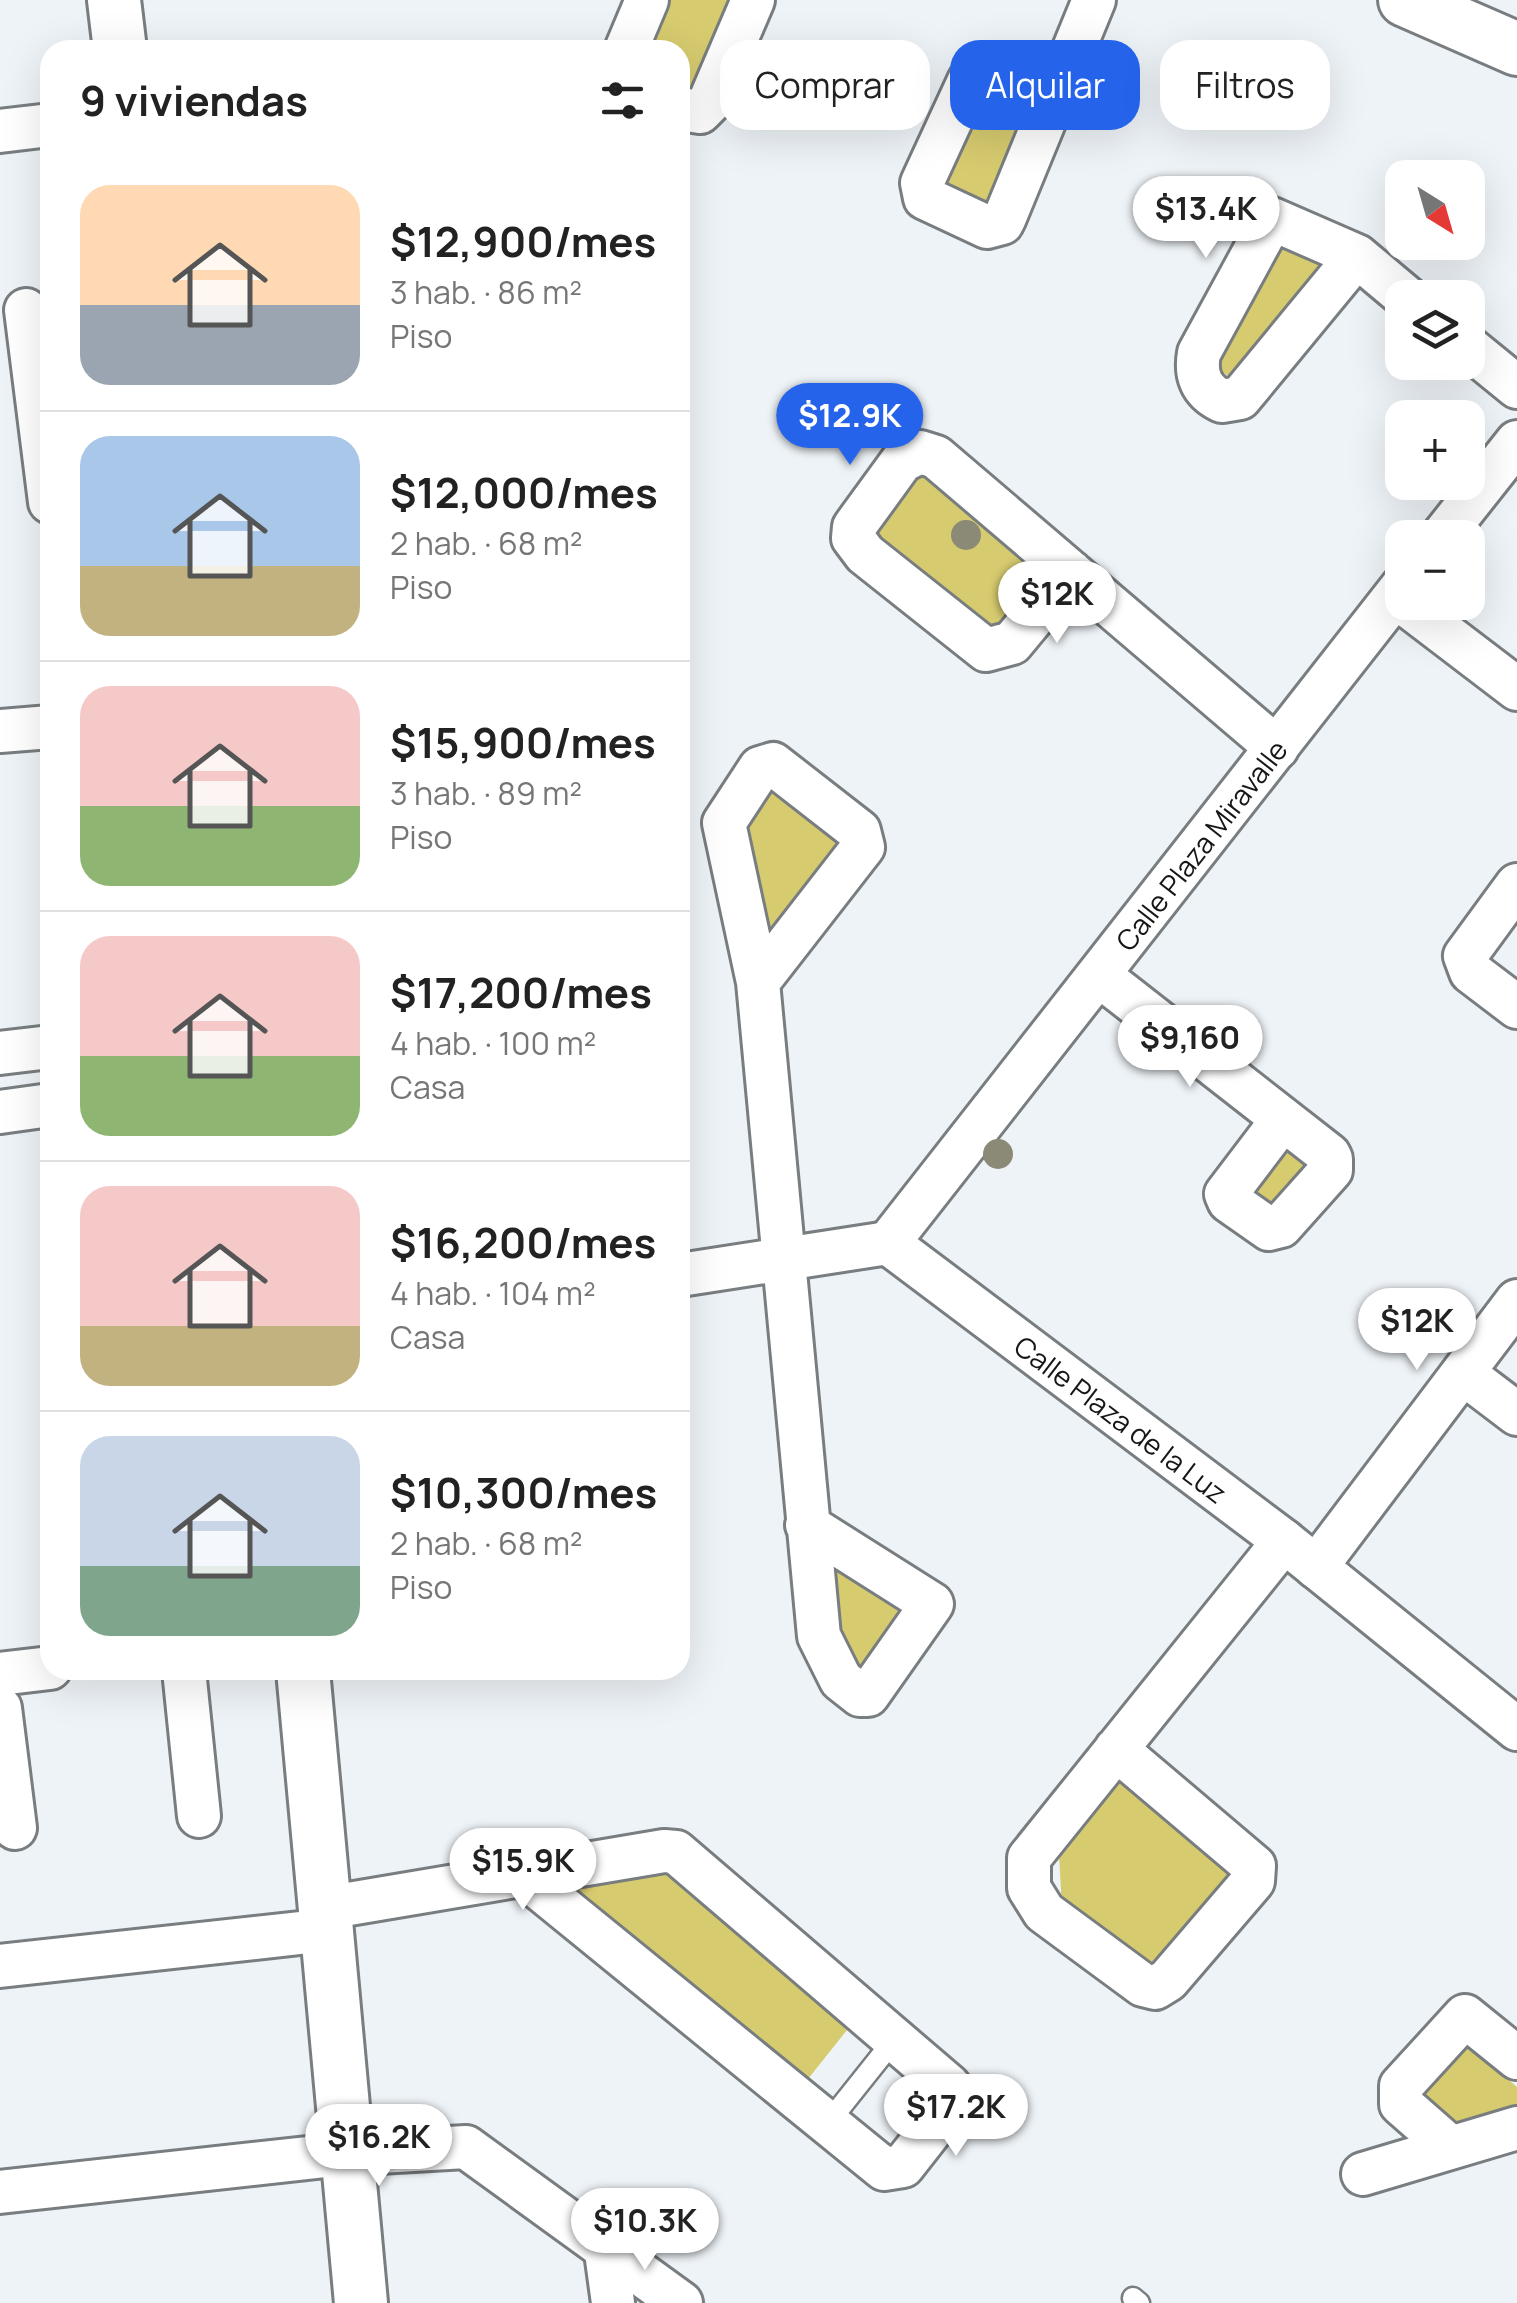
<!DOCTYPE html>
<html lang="es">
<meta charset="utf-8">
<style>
:root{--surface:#fff;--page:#f6f6f6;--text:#222;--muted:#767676;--line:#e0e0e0;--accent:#2563eb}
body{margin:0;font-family:Manrope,sans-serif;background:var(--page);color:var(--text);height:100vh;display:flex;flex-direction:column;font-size:38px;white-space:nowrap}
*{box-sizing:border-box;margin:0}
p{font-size:32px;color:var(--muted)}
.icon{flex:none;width:55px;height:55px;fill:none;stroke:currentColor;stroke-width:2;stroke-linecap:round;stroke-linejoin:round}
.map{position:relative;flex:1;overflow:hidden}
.panel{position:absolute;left:40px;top:40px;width:650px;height:1640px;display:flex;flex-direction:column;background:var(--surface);border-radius:30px;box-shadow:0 10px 40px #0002}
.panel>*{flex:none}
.hud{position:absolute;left:720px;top:40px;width:645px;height:90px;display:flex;gap:20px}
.needle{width:65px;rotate:143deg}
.tools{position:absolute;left:1385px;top:160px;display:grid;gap:20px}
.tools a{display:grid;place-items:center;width:100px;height:100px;border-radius:20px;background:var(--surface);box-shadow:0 10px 40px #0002;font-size:50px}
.price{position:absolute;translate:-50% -85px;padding:0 22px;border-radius:35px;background:#fff;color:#222;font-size:32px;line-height:65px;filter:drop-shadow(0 2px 5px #0008)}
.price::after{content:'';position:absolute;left:50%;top:60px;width:30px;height:22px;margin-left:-15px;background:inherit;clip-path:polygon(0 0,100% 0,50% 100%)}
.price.current{background:var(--accent);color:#fff}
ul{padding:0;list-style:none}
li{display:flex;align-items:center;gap:30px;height:250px;padding:0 40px}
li+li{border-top:2px solid var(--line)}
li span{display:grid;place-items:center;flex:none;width:280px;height:200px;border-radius:30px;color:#555}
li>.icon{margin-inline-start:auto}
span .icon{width:120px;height:120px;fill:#fffc;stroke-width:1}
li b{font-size:42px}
h2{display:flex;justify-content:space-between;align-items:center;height:120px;padding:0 40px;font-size:42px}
.pill{padding:0 35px;border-radius:30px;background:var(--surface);box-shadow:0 10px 40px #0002;font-size:35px;line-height:90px}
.pill.current{background:var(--accent);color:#fff}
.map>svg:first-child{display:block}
.green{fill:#d7cb6f}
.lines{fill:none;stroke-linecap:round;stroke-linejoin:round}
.service-casing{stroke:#787d80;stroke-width:25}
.minor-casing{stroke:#787d80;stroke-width:48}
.tertiary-casing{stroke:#787d80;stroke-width:58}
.service{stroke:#fff;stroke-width:20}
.minor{stroke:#fff;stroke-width:42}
.tertiary{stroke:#fff;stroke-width:52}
.tree{fill:#8b8a76}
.labels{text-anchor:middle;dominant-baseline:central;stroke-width:8;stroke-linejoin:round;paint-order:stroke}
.street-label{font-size:28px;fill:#151618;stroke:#fff}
</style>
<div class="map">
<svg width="1517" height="2303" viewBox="0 0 1517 2303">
<rect width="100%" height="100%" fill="#eef3f7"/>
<g class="green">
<path d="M664,0H738L694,101L680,95V50H642Z"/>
<path d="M979,93L1033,117L989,219L933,196Z"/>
<path d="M1277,234L1327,257L1332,270L1241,374L1230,376L1218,371L1215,359Z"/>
<path d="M920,465L1051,574L994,642L864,536Z"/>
<path d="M764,784L847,838L776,937L760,934L741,818Z"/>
<path d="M1279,1138L1312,1163L1267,1221L1234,1195Z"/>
<path d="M835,1550L907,1614L860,1679L831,1635Z"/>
<path d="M1122,1778L1232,1869L1147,1973L1062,1909L1059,1854Z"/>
<path d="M673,1871L855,2020L800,2089L564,1898L571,1879Z"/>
<path d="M1462,2040L1517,2087V2118L1454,2128L1418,2096Z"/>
</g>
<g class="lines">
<g class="service-casing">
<g id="service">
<path d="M827,2124L894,2040"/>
<path d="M1133,2298L1139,2303"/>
</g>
</g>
<g class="minor-casing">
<g id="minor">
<path d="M626,50L647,0"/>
<path d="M680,109L700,112L709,103L753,0"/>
<path d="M1049,109L969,81L922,183L925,198L987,227L1002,223L1005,217L1094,0"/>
<path d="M0,131L50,125"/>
<path d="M1357,256L1240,398L1222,401C1201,391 1195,375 1199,353L1272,219L1357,256L1407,298"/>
<path d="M26,310L50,502"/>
<path d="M1468,347L1517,387"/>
<path d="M1441,538L1517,442"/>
<path d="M1071,572L1012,643L986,650L865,554L853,538L854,527L902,461L920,452L936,457L1277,748"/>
<path d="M1403,602L1517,689"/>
<path d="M0,731L50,727"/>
<path d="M1517,885L1465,956L1471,972L1517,1007"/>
<path d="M1100,976L1329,1155L1331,1159V1170L1281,1226L1269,1229L1229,1201L1226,1194L1283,1119"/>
<path d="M758,982L863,847L859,831L773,764L760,768L724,823L758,982L819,1636L841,1680L860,1695H868L932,1604L807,1525"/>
<path d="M0,1053L50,1047"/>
<path d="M0,1112L50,1105"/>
<path d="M888,1243L1402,587"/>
<path d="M680,1275L888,1243L1284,1541L1517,1729"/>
<path d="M1463,1373L1517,1414"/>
<path d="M1316,1567L1517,1301"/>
<path d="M184,1670L199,1816"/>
<path d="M0,1674L50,1668"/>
<path d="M0,1708L15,1828"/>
<path d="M1116,1749L1254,1866L1253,1881L1168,1980L1155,1988L1143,1985L1044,1912L1029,1888V1858L1284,1541"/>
<path d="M325,1908L664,1851L676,1852L949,2086L954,2101L903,2166L884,2169L524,1876"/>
<path d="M0,1966L327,1930"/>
<path d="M1450,2147L1401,2104V2086L1465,2016L1517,2058"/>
<path d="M1363,2174L1517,2128"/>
<path d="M0,2192L344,2154L466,2147L681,2303"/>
<path d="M606,2252L613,2303"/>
</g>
</g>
<g class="tertiary-casing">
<g id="tertiary">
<path d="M114,0L120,50"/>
<path d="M1405,0L1517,49"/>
<path d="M303,1670L361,2303"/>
</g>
</g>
<use href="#service" class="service"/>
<use href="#minor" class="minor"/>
<use href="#tertiary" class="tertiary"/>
</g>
<g class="tree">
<circle cx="966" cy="535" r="15"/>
<circle cx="998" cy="1154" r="15"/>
</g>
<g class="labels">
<g class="street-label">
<text transform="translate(1201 845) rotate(-52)">Calle Plaza Miravalle</text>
<text transform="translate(1121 1419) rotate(37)">Calle Plaza de la Luz</text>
</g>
</g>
</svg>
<div class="tools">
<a><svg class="needle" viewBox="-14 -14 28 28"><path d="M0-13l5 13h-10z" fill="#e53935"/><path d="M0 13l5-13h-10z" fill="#767676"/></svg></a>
<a><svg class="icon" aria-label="layers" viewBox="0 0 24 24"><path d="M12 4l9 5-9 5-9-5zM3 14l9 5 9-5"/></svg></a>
<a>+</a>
<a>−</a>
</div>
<b class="price" style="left:1206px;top:261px">$13.4K</b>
<b class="price current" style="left:850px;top:468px">$12.9K</b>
<b class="price" style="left:1057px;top:646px">$12K</b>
<b class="price" style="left:1190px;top:1090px">$9,160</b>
<b class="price" style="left:1417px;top:1373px">$12K</b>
<b class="price" style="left:523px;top:1913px">$15.9K</b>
<b class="price" style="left:956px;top:2159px">$17.2K</b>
<b class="price" style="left:379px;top:2189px">$16.2K</b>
<b class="price" style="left:645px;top:2273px">$10.3K</b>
<div class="hud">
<a class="pill">Comprar</a>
<a class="pill current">Alquilar</a>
<a class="pill">Filtros</a>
</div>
<section class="panel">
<h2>9 viviendas<svg class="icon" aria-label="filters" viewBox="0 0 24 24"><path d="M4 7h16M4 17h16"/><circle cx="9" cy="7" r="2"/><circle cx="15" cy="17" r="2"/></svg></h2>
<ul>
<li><span style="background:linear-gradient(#ffd9b3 60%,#9aa5b1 0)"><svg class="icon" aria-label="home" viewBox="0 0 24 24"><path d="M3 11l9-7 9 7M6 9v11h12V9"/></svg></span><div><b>$12,900/mes</b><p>3 hab. · 86 m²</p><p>Piso</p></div></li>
<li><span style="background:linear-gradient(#a9c7e8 65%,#c2b280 0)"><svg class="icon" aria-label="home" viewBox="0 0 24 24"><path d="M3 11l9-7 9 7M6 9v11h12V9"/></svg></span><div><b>$12,000/mes</b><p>2 hab. · 68 m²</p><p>Piso</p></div></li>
<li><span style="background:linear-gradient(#f6c9c9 60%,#8fb573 0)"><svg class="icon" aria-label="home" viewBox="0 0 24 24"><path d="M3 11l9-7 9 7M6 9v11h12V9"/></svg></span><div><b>$15,900/mes</b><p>3 hab. · 89 m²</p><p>Piso</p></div></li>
<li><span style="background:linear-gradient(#f6c9c9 60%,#8fb573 0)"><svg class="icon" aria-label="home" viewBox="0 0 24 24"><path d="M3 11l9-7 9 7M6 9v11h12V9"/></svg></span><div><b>$17,200/mes</b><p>4 hab. · 100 m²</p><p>Casa</p></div></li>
<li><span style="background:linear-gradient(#f6c9c9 70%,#c2b280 0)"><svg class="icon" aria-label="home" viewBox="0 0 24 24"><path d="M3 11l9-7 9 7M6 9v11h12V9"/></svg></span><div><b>$16,200/mes</b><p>4 hab. · 104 m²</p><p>Casa</p></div></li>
<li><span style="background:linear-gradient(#c9d6e8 65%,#7fa58c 0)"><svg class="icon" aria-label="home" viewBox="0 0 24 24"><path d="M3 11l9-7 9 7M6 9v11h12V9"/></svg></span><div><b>$10,300/mes</b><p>2 hab. · 68 m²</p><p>Piso</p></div></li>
</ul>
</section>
</div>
